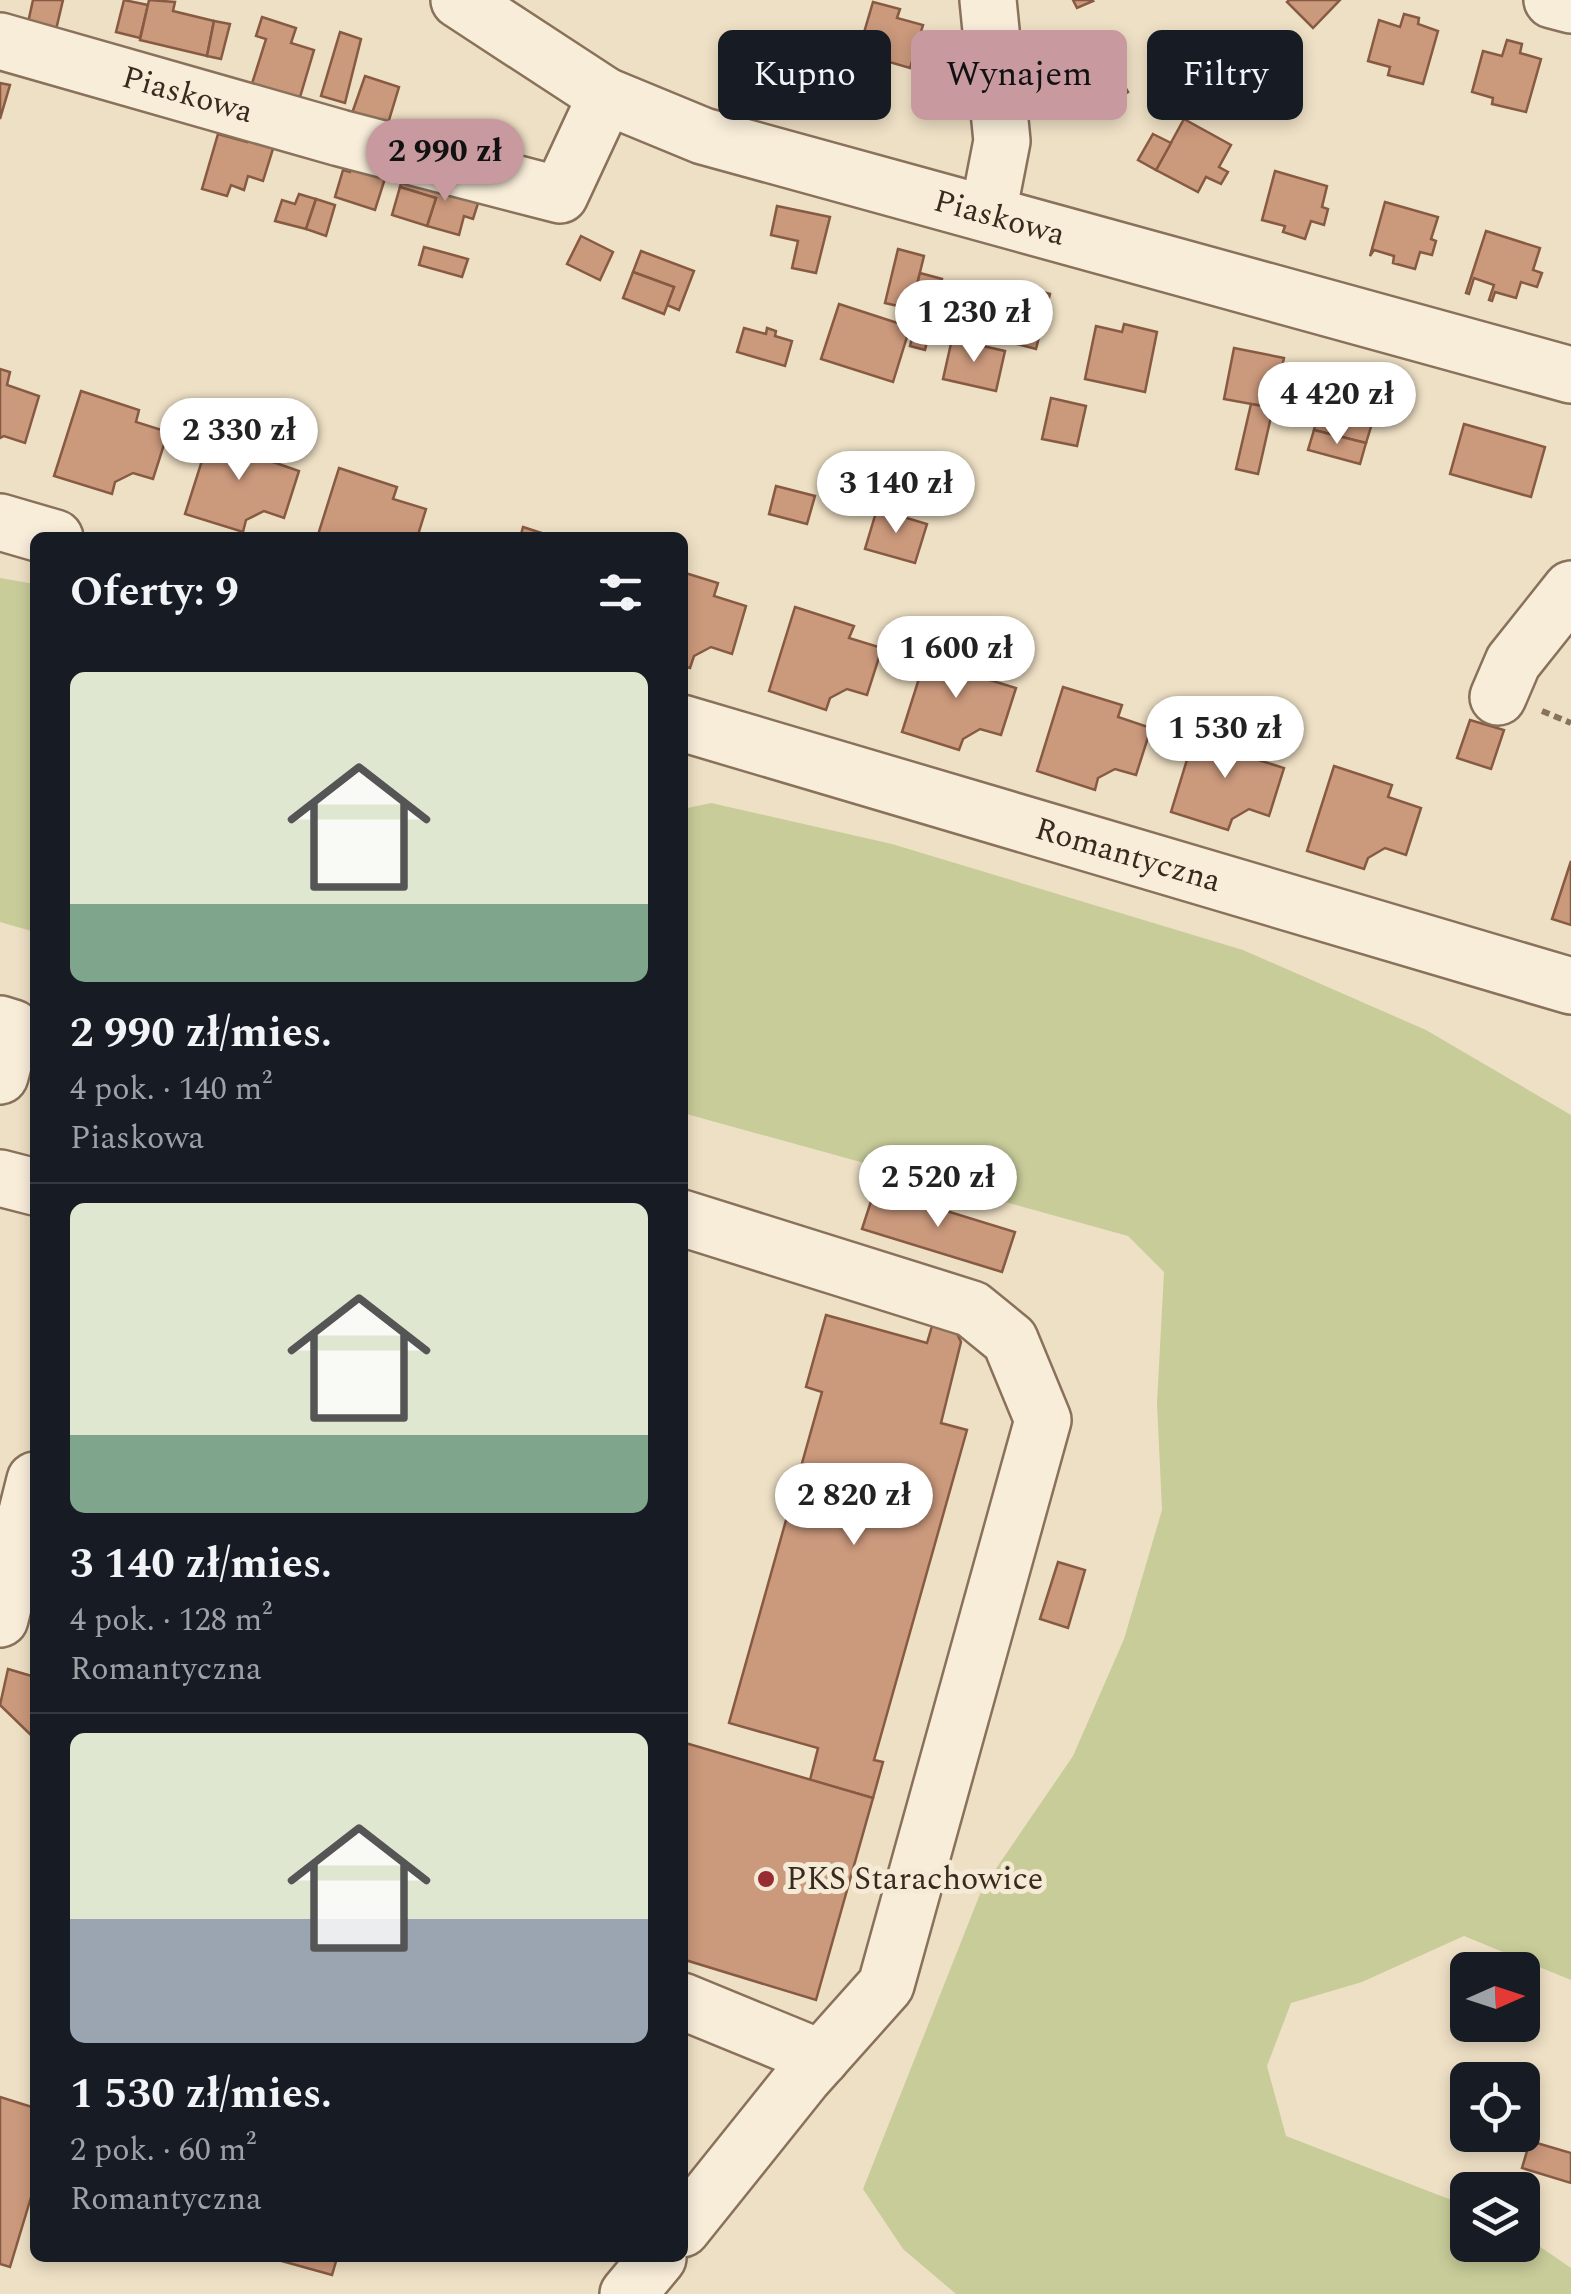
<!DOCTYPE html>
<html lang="pl">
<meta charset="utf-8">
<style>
:root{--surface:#171b24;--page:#242831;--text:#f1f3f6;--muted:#9ea1a6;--line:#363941;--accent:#c8999e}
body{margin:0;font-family:Spectral,serif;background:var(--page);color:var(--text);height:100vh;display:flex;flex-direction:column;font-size:38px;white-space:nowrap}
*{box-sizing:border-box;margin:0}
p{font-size:32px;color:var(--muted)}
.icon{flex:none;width:55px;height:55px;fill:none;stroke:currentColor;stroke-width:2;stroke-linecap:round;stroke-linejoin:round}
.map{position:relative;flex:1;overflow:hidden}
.drawer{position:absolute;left:30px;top:532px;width:658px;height:1730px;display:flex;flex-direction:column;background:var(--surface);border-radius:15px;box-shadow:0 5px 15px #0003}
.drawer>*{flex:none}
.hud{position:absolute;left:718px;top:30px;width:702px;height:90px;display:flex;gap:20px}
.needle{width:65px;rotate:87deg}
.buttons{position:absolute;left:1450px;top:1952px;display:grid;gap:20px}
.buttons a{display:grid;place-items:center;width:90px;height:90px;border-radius:15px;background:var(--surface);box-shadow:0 5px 15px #0003;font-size:50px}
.price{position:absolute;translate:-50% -85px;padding:0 22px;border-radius:35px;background:#fff;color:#222;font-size:32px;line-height:65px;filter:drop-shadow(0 2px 5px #0008)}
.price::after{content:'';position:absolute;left:50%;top:60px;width:30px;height:22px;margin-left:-15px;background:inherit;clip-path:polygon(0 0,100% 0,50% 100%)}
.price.current{background:var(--accent);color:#111}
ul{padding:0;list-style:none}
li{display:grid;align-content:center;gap:20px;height:530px;padding:0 40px}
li+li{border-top:2px solid var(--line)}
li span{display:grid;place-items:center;height:310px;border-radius:15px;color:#555}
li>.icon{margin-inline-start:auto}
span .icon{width:180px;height:180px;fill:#fffc;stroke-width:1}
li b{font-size:42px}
h2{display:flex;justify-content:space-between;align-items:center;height:120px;padding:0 40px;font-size:42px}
.pill{padding:0 35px;border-radius:15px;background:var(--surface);box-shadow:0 5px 15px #0003;font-size:35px;line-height:90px}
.pill.current{background:var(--accent);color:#111}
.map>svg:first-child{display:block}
.green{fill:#c8cc99}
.building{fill:#cb997c;stroke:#875a42;stroke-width:2.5}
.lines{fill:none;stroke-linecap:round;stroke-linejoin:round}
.minor-casing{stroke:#89715b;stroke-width:60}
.path{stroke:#89715b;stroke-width:6;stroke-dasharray:8 5;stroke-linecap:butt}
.minor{stroke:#f8edd9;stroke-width:55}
.poi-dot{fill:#972c32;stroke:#f5ead5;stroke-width:4}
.labels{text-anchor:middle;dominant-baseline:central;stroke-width:10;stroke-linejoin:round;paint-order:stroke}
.street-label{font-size:32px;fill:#392a1f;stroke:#f5ead5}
.poi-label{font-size:32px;fill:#392a1f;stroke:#f5ead5;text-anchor:start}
</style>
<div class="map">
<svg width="1571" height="2294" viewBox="0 0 1571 2294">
<rect width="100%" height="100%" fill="#eee0c5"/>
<g class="green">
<path d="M0,578L35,584V932L0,922Z"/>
<path d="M711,803L892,844L1243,950L1426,1030L1571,1115V1980L1464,1936L1362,1982L1291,2003L1267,2066L1286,2136L1467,2206L1468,2245H1522L1523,2235L1571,2268V2294H956L903,2249L863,2189L982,1889L1073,1756L1124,1639L1162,1510L1157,1403L1164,1272L1128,1236L683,1113V809Z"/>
</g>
<g class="building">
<path d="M33,0H63L55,34L27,27Z"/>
<path d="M124,0L148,5L140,38L116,32Z"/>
<path d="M149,0L175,2L173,11L214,21L207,56L140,40Z"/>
<path d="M1073,0H1092L1093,1L1077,8Z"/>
<path d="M1289,0H1340L1313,28L1287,2Z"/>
<path d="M873,2L900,9L897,18L923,25L910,68L858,53Z"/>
<path d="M1404,14L1419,18L1418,24L1438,31L1423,84L1388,75L1390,67L1368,61L1379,20L1400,27Z"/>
<path d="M262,17L296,28L291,43L314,50L295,114L250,90L266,39L256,36Z"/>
<path d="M214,21L230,24L221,59L207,56Z"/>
<path d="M340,32L361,39L345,103L321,96Z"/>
<path d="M1507,40L1522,44L1520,53L1541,59L1526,112L1492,104L1493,98L1472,92L1483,51L1502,56Z"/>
<path d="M1101,44L1128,92L1105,106L1101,99L1076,114L1063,92L1069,89L1058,69Z"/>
<path d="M365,76L399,87L386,130L350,119Z"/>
<path d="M0,83L10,85L0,119Z"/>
<path d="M1184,119L1231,145L1219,167L1228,172L1221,184L1206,177L1198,192L1156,170Z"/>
<path d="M251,131L276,139L263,181L248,176L244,190L231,185L227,196L202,189L218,134L247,142Z"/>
<path d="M1153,134L1171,143L1156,170L1138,160Z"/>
<path d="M353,162L387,172L375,210L335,197L343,170L350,172Z"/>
<path d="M1275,171L1327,186L1322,207L1328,209L1324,225L1311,221L1305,239L1283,232L1285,226L1262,220Z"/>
<path d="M404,175L480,197L473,219L464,216L459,235L427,226L436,198L400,187Z"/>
<path d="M400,187L436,198L427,226L392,215Z"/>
<path d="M299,194L316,199L306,229L275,221L282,200L295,204Z"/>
<path d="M316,199L335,205L326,236L306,229Z"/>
<path d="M1385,202L1438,217L1431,239L1436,241L1432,255L1420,252L1415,269L1393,263L1394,256L1374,250L1370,256Z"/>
<path d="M777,206L830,217L816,273L792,268L798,241L771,235Z"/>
<path d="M1486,231L1540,248L1533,270L1542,273L1537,287L1521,282L1516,298L1495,292L1492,301L1489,300L1494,285L1474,278L1469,294L1466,293Z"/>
<path d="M581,236L613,252L600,280L567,264Z"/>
<path d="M424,247L468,259L462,277L419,265Z"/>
<path d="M898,249L924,256L911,309L885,303Z"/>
<path d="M641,251L694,271L679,310L667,305L674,287L633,272Z"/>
<path d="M633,272L674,287L664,314L623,298Z"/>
<path d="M920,273L942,279L934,312L911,307Z"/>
<path d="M1027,288L1050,294L1036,349L1013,343Z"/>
<path d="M839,304L910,327L893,382L821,359Z"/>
<path d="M919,309L934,312L925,350L910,346Z"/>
<path d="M1124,324L1157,332L1145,392L1085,379L1096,326L1122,332Z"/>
<path d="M744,328L766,334L767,328L776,331L775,336L792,341L785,366L737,352Z"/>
<path d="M952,339L1005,351L996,391L943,379Z"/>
<path d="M1234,348L1284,358L1273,408L1224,399Z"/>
<path d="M1334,364L1386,378L1366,443L1314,430L1320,403L1314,401L1319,380L1329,383Z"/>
<path d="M0,369L10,372L7,385L39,396L25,443L4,436L0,438Z"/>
<path d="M81,391L139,410L136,422L168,432L153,479L133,473L115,482L112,494L54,476Z"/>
<path d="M1051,398L1086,406L1077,446L1042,439Z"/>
<path d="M1251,404L1273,408L1258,474L1236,469Z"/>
<path d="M1464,424L1545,447L1531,497L1450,474Z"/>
<path d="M212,429L270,448L267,460L299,471L284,518L264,511L246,520L243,532L185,514Z"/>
<path d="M1314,430L1366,443L1360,464L1308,450Z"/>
<path d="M339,468L397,487L393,499L426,509L417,538H317Z"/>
<path d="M776,486L815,496L807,524L769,514Z"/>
<path d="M877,509L927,524L915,563L865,549Z"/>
<path d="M523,527L557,538H520Z"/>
<path d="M682,572L718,583L714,596L746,606L732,654L711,647L694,656L690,668L682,666Z"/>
<path d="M795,607L854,626L849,638L882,648L867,695L847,689L830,698L826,710L769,691Z"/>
<path d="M929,647L987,666L983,678L1016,688L1001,735L980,729L963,739L959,750L902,732Z"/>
<path d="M1063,687L1122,705L1118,717L1151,728L1136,775L1115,769L1098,778L1095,790L1037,771Z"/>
<path d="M1470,720L1504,730L1491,769L1457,758Z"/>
<path d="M1197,727L1256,746L1252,758L1284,768L1269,816L1249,809L1232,819L1228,830L1171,812Z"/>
<path d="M1334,766L1392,785L1388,797L1421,808L1406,855L1385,848L1368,858L1364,869L1307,851Z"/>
<path d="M1571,861V925L1552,919Z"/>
<path d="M875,1189L1015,1232L1002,1272L862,1229Z"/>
<path d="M826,1315L927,1343L934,1319L953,1325L961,1342L941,1423L967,1430L874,1760L883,1762L873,1798L810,1780L818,1748L729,1723L822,1392L806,1387Z"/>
<path d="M1058,1562L1085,1570L1068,1628L1040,1619Z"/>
<path d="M8,1669L35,1677V1739L0,1705Z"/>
<path d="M682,1742L873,1798L816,2000L682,1959Z"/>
<path d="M0,2097L35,2108V2184L10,2267L0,2264Z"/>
<path d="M1530,2141L1571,2153V2183L1522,2168Z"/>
<path d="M271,2258H337L332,2275Z"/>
</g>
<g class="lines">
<g class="minor-casing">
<g id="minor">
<path id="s1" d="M459,0L606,96L703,136L1571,375"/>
<path d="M1552,0L1571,5"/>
<path id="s2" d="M0,41L340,138L560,195L606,96"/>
<path d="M988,213L1002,141L988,0"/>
<path d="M0,522L55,538"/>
<path d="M1498,697L1513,662L1571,589"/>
<path id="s3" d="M682,723L1571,986"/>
<path d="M0,1024L13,1028L0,1076"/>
<path d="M0,1178L35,1187"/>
<path d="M682,1218L972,1309L1010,1340L1043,1420L886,1985L803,2078L682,2229"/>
<path d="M0,1619L35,1480"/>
<path d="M682,2001L821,2058"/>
<path d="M628,2294L658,2258"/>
</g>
</g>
<path class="path" d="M1542,711L1571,723"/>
<use href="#minor" class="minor"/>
</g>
<circle class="poi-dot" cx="766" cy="1879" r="10"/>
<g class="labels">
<g class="street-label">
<text stroke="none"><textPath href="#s2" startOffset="195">Piaskowa</textPath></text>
<text stroke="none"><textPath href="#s1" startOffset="588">Piaskowa</textPath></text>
<text stroke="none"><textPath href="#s3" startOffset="465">Romantyczna</textPath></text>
</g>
<g class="poi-label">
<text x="786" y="1879">PKS Starachowice</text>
</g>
</g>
</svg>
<div class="buttons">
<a><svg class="needle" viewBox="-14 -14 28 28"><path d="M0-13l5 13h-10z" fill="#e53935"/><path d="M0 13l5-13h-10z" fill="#9ea1a6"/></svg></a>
<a><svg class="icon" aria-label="locate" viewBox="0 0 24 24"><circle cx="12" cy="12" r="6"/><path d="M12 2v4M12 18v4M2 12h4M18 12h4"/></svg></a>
<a><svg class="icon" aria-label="layers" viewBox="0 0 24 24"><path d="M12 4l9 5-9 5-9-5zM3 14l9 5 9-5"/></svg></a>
</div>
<b class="price current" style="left:445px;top:204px">2 990 zł</b>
<b class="price" style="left:974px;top:365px">1 230 zł</b>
<b class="price" style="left:1337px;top:447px">4 420 zł</b>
<b class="price" style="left:239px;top:483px">2 330 zł</b>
<b class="price" style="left:896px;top:536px">3 140 zł</b>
<b class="price" style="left:956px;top:701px">1 600 zł</b>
<b class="price" style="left:1225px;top:781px">1 530 zł</b>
<b class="price" style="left:938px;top:1230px">2 520 zł</b>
<b class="price" style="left:854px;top:1548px">2 820 zł</b>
<div class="hud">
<a class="pill">Kupno</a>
<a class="pill current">Wynajem</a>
<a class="pill">Filtry</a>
</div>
<section class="drawer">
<h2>Oferty: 9<svg class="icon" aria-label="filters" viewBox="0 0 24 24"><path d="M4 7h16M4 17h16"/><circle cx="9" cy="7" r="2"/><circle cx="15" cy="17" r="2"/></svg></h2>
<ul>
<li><span style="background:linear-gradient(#dfe7d0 75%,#7fa58c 0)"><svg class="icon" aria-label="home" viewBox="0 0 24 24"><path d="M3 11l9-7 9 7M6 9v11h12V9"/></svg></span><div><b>2 990 zł/mies.</b><p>4 pok. · 140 m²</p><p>Piaskowa</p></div></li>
<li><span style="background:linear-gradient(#dfe7d0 75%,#7fa58c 0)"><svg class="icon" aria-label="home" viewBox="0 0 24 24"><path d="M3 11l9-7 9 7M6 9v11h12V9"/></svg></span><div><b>3 140 zł/mies.</b><p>4 pok. · 128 m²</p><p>Romantyczna</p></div></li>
<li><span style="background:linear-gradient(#dfe7d0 60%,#9aa5b1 0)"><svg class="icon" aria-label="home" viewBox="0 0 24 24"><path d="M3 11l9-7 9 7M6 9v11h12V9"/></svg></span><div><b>1 530 zł/mies.</b><p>2 pok. · 60 m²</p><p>Romantyczna</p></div></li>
</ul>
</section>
</div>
